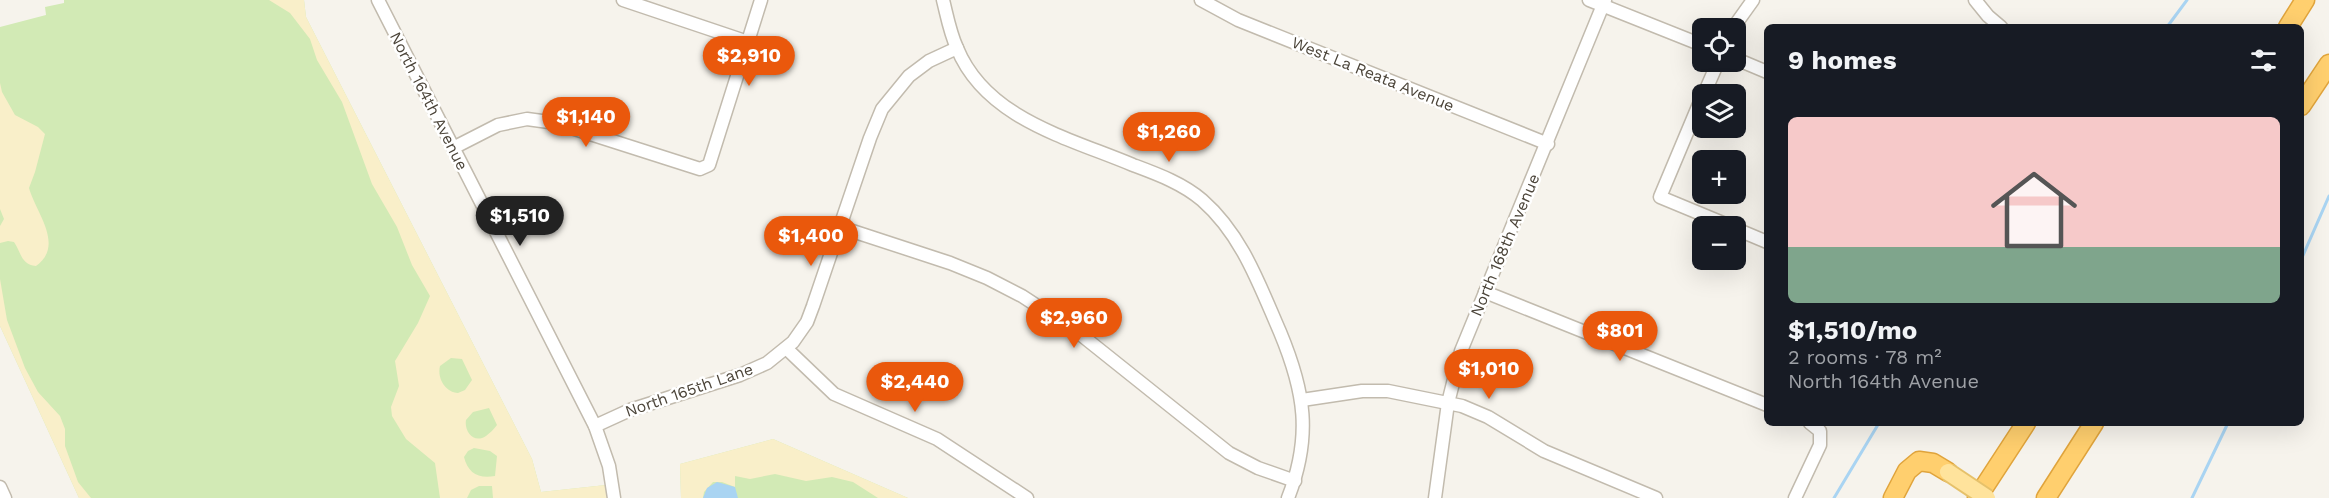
<!DOCTYPE html>
<meta charset="utf-8">
<style>
:root{--surface:#171b24;--page:#242831;--text:#f1f3f6;--muted:#9ea1a6;--line:#363941;--accent:#ea580c}
body{margin:0;font-family:"Work Sans",sans-serif;background:var(--page);color:var(--text);height:100vh;display:flex;flex-direction:column;font-size:22px;white-space:nowrap}
*{box-sizing:border-box;margin:0}
p{font-size:20px;color:var(--muted)}
.icon{flex:none;width:33px;height:33px;fill:none;stroke:currentColor;stroke-width:2;stroke-linecap:round;stroke-linejoin:round}
.map{position:relative;flex:1;overflow:hidden}
.details{position:absolute;left:1764px;top:24px;width:540px;height:402px;display:flex;flex-direction:column;background:var(--surface);border-radius:9px;box-shadow:0 6px 24px #0002}
.details>*{flex:none}
.tools{position:absolute;left:1692px;top:18px;display:grid;gap:12px}
.tools a{display:grid;place-items:center;width:54px;height:54px;border-radius:9px;background:var(--surface);box-shadow:0 6px 24px #0002;font-size:30px}
.price{position:absolute;translate:-50% -51px;padding:0 14px;border-radius:21px;background:var(--accent);color:#fff;font-size:20px;line-height:39px;filter:drop-shadow(0 2px 3px #0008)}
.price::after{content:'';position:absolute;left:50%;top:36px;width:18px;height:14px;margin-left:-9px;background:inherit;clip-path:polygon(0 0,100% 0,50% 100%)}
.price.current{background:#222;color:#fff}
ul{padding:0;list-style:none}
li{display:grid;align-content:center;gap:12px;height:318px;padding:0 24px}
li+li{border-top:2px solid var(--line)}
li span{display:grid;place-items:center;height:186px;border-radius:9px;color:#555}
li>.icon{margin-inline-start:auto}
span .icon{width:108px;height:108px;fill:#fffc;stroke-width:1}
li b{font-size:26px}
h2{display:flex;justify-content:space-between;align-items:center;height:72px;padding:0 24px;font-size:26px}
.map>svg:first-child{display:block}
.green{fill:#d2eab5}
.sand{fill:#f9efc9;fill-rule:evenodd}
.water{fill:#a9d4f2}
.lines{fill:none;stroke-linecap:round;stroke-linejoin:round}
.stream{stroke:#a9d4f2;stroke-width:3}
.minor-casing{stroke:#c2bbae;stroke-width:15}
.highway-casing{stroke:#e0a43c;stroke-width:21}
.minor{stroke:#fff;stroke-width:12}
.highway{stroke:#ffcf6e;stroke-width:18}
.major-bridge-casing{stroke:#e6c16a;stroke-width:20;stroke-linecap:butt}
.major-bridge{stroke:#ffe39c;stroke-width:16}
.labels{text-anchor:middle;dominant-baseline:central;stroke-width:5;stroke-linejoin:round;paint-order:stroke}
.street-label{font-size:16px;fill:#4b4439;stroke:#fff}
</style>
<div class="map">
<svg width="2329" height="498" viewBox="0 0 2329 498">
<rect width="100%" height="100%" fill="#f6f3ec"/>
<g class="green">
<path d="M64,0H304L306,17L532,459L541,492L606,485L607,498H79L0,326V27L46,15L45,7L64,3Z"/>
<path d="M773,439L908,498H681L680,464Z"/>
</g>
<g class="sand">
<path d="M269,0H304L306,17L532,459L541,492L606,485L607,498H493L492,486H479L471,490L467,498H440L435,463L406,439L392,416L391,407L399,386L395,361L418,323L430,296L412,265L397,227L372,184L342,102L317,60L310,39L290,13ZM451,358L462,359L472,380L465,390L458,393C445,392 437,378 440,366ZM489,408L497,425C494,429 490,433 486,436C474,444 464,432 466,420L473,412ZM474,448L490,451L497,456L495,476C478,479 468,473 464,457L468,451Z"/>
<path d="M0,83L2,92L15,115L38,127L45,134L35,172L29,188C36,213 65,245 36,266C21,265 21,252 14,242L8,241L0,243V226L4,219L0,209Z"/>
<path d="M0,279L7,320L25,368L38,392L60,416L65,429V446L78,482L91,498H79L0,326Z"/>
<path d="M773,439L908,498H878L853,482L832,477L806,481L775,474L750,479L735,476V487L722,482H713L704,492L703,498H681L680,464Z"/>
</g>
<path class="water" d="M717,482L735,487L738,498H703L707,488Z"/>
<g class="lines">
<g class="stream">
<path d="M2167,27L2187,0"/>
<path d="M2301,260L2329,196"/>
<path d="M1834,498L1879,423"/>
<path d="M2192,498L2228,423"/>
</g>
<g class="minor-casing">
<g id="minor">
<path d="M378,0L595,426L609,466L614,498"/>
<path d="M623,0L748,42"/>
<path d="M943,0C947,16 950,33 957,48C986,119 1069,138 1133,165C1157,174 1182,183 1202,200C1242,235 1259,284 1280,332C1305,392 1312,436 1288,498"/>
<path d="M1201,0L1238,20L1548,144"/>
<path d="M1589,0L1702,45"/>
<path d="M1975,0L1988,16L2001,27"/>
<path d="M1733,28L1753,0"/>
<path d="M1736,59L1767,72"/>
<path d="M1704,94L1718,62"/>
<path d="M1702,97L1660,197L1730,226"/>
<path d="M453,148L498,125L527,119L556,123L700,169L709,165L761,0"/>
<path d="M840,227L950,263L987,278L1022,296L1080,334L1229,453L1258,468L1295,481"/>
<path d="M1736,229L1767,242"/>
<path d="M1485,292L1767,405"/>
<path d="M787,349L834,394L937,439L1027,498"/>
<path d="M1302,400L1362,391H1388L1462,406L1488,417L1544,451L1656,498"/>
<path d="M595,426L630,410L740,375L767,363L793,342L807,322L813,306L870,138L882,109L909,76L929,61L957,48"/>
<path d="M0,487L5,498"/>
<path d="M1435,498L1448,403L1461,351L1605,0"/>
<path d="M1795,498L1820,445V431L1810,423"/>
</g>
</g>
<g class="highway-casing">
<g id="highway">
<path d="M2288,27L2305,0"/>
<path d="M2301,106L2329,64"/>
<path d="M1893,498L1907,471L1919,461L1933,463L1948,472"/>
<path d="M1977,498L2026,423"/>
<path d="M2046,498L2094,423"/>
</g>
</g>
<use href="#minor" class="minor"/>
<use href="#highway" class="highway"/>
<g class="major-bridge-casing">
<path id="major-bridge" d="M1948,472L1987,498"/>
</g>
<use href="#major-bridge" class="major-bridge"/>
</g>
<g class="labels">
<g class="street-label">
<text transform="translate(1373 74) rotate(22)">West La Reata Avenue</text>
<text transform="translate(429 101) rotate(63)">North 164th Avenue</text>
<text transform="translate(1505 245) rotate(-67)">North 168th Avenue</text>
<text transform="translate(689 390) rotate(-19)">North 165th Lane</text>
</g>
</g>
</svg>
<div class="tools">
<a><svg class="icon" aria-label="locate" viewBox="0 0 24 24"><circle cx="12" cy="12" r="6"/><path d="M12 2v4M12 18v4M2 12h4M18 12h4"/></svg></a>
<a><svg class="icon" aria-label="layers" viewBox="0 0 24 24"><path d="M12 4l9 5-9 5-9-5zM3 14l9 5 9-5"/></svg></a>
<a>+</a>
<a>−</a>
</div>
<b class="price" style="left:749px;top:87px">$2,910</b>
<b class="price" style="left:586px;top:148px">$1,140</b>
<b class="price" style="left:1169px;top:163px">$1,260</b>
<b class="price current" style="left:520px;top:247px">$1,510</b>
<b class="price" style="left:811px;top:267px">$1,400</b>
<b class="price" style="left:1074px;top:349px">$2,960</b>
<b class="price" style="left:1620px;top:362px">$801</b>
<b class="price" style="left:1489px;top:400px">$1,010</b>
<b class="price" style="left:915px;top:413px">$2,440</b>
<section class="details">
<h2>9 homes<svg class="icon" aria-label="filters" viewBox="0 0 24 24"><path d="M4 7h16M4 17h16"/><circle cx="9" cy="7" r="2"/><circle cx="15" cy="17" r="2"/></svg></h2>
<ul>
<li><span style="background:linear-gradient(#f6c9c9 70%,#7fa58c 0)"><svg class="icon" aria-label="home" viewBox="0 0 24 24"><path d="M3 11l9-7 9 7M6 9v11h12V9"/></svg></span><div><b>$1,510/mo</b><p>2 rooms · 78 m²</p><p>North 164th Avenue</p></div></li>
</ul>
</section>
</div>
